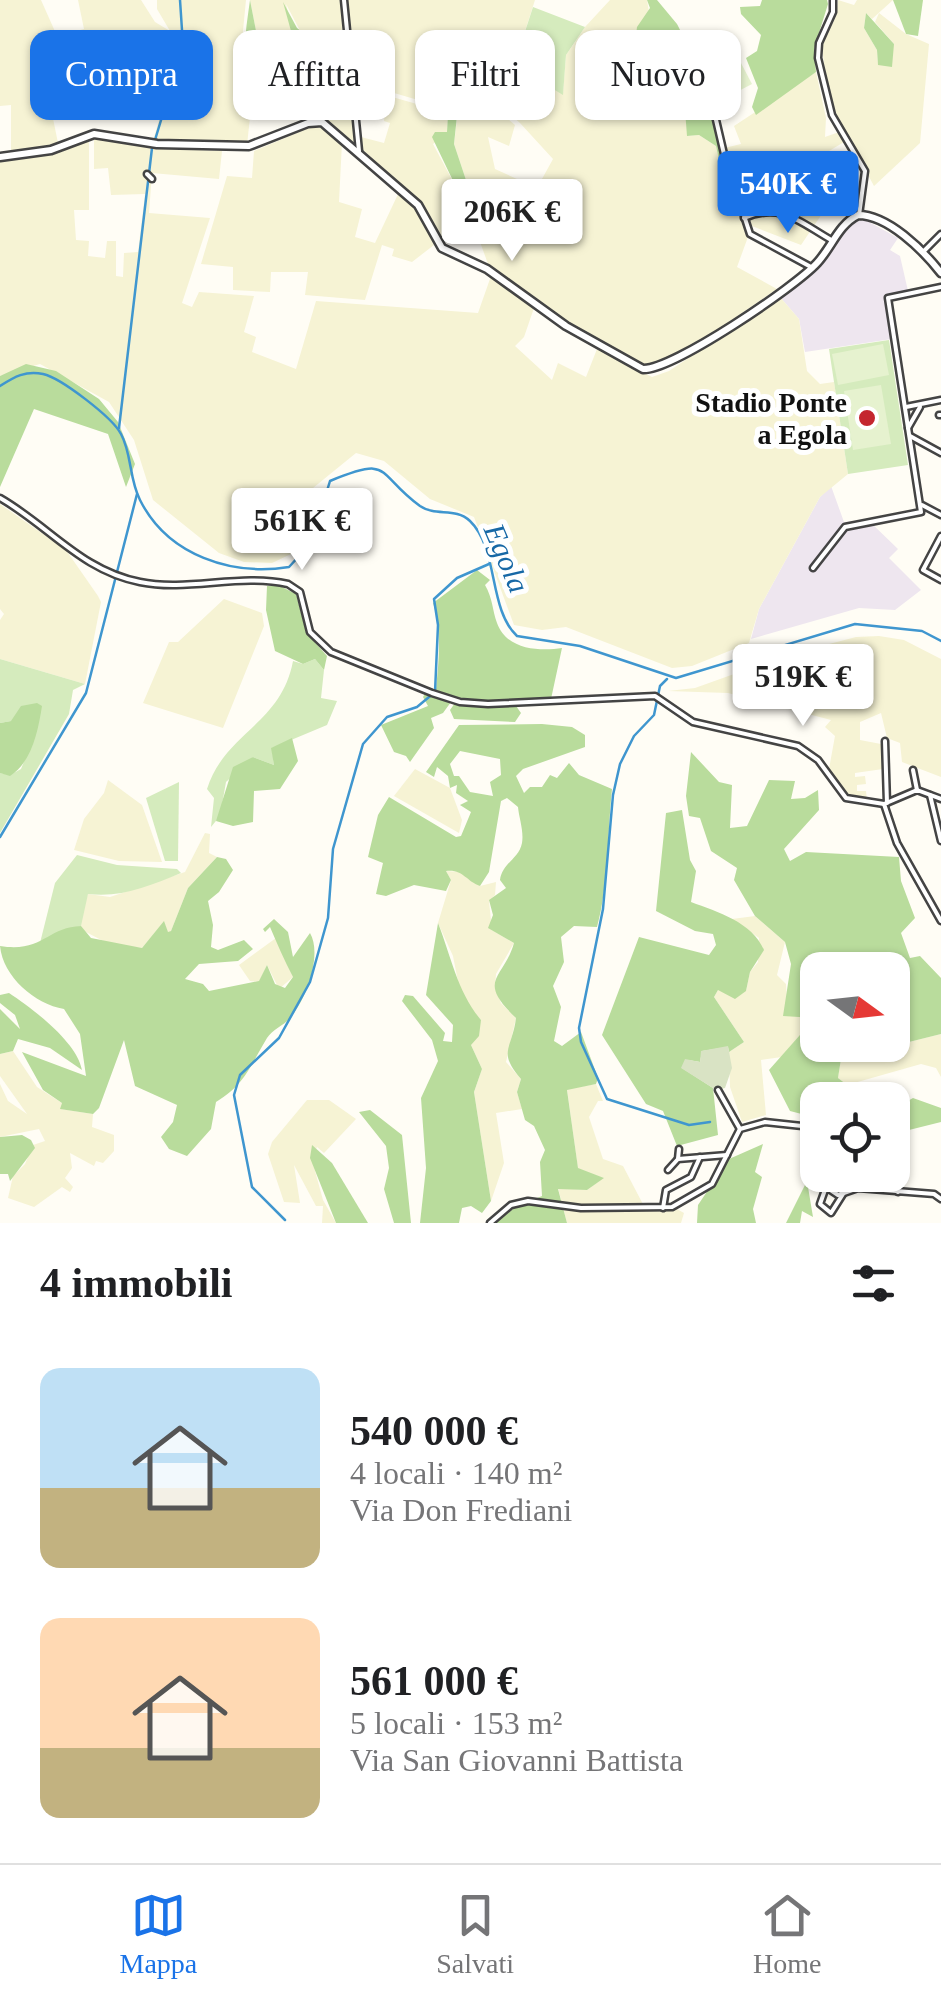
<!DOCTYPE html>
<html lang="it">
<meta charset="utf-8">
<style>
:root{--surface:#fff;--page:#f6f6f6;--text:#202124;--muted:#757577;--line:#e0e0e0;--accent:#1a73e8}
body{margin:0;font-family:Georgia,serif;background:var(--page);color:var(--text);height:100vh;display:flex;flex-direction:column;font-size:38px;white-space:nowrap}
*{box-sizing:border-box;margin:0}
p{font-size:32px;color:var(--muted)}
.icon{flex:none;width:55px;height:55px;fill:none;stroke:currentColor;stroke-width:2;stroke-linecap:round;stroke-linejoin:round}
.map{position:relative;height:1223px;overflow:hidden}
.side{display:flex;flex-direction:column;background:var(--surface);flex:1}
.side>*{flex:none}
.hud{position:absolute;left:30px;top:30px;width:882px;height:90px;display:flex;gap:20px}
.needle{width:65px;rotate:105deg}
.fabs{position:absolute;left:800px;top:952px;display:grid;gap:20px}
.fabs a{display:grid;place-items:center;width:110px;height:110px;border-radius:20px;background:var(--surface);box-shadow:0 2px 8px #0004;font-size:50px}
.price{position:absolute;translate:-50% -85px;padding:0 22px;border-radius:10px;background:#fff;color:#222;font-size:32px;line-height:65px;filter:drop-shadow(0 2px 5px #0008)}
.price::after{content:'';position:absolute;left:50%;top:60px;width:30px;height:22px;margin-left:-15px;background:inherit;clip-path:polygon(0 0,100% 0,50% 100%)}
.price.current{background:var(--accent);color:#fff}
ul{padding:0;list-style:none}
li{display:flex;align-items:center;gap:30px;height:250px;padding:0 40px}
li span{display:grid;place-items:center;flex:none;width:280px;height:200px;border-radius:20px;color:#555}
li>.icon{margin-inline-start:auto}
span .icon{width:120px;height:120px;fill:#fffc;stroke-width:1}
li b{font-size:42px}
h2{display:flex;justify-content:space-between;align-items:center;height:120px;padding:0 40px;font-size:42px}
.tag{padding:0 35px;border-radius:20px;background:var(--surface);box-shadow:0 2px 8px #0004;font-size:35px;line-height:90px}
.tag.current{background:var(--accent);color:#fff}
.dock{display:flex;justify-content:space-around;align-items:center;height:140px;border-top:2px solid var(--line);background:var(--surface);font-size:28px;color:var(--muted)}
.dock a{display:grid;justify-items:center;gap:5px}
.dock .current{color:var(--accent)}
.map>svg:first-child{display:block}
.industrial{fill:#eee6ef}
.farmland{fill:#f6f3d4}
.green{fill:#d5ebbd}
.forest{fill:#b9dc9c;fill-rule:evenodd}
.cemetery{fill:#d9e3c4}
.pitch{fill:#e6f2cf}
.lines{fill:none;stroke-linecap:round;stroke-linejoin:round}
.stream{stroke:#3f96cf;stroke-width:2.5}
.minor-casing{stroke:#444;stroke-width:9}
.tertiary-casing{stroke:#444;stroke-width:11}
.minor{stroke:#fff;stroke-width:4}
.tertiary{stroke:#fff;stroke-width:6}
.poi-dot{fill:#c4262e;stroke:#fff;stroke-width:4}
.labels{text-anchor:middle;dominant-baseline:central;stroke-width:10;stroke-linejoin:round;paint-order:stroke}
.poi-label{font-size:28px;font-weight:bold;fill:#111;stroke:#fff;text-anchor:end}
.water-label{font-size:30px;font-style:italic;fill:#1768a6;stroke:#fff}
</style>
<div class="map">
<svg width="941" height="1223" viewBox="0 0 941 1223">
<rect width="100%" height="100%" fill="#fffdf5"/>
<g class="industrial">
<path d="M862,218L898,238L890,250L900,256L908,291L884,295L892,339L805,352L799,319L780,297L815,268L852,221Z"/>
<path d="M831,486L844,522L868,520L898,549L889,558L921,590L895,610L859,608L751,639L759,609L820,497Z"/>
</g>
<g class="farmland">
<path d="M0,0H41L57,36L84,29L78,0H141L155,22L170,31L157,9V0H246L242,41L252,90L243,91L251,108L247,145L153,141L170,82L49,99L58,143L11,153V105L0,106Z"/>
<path d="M250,0H341L343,45L307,44L286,4L295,42L258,41Z"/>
<path d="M346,0H535L514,65L563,93L566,55L585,27L610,0H647L649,12L634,35L641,49L670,70L685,110L688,136L699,135L716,146L721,169L728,178L720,149L741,144L734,126L816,72L826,118L825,137L839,132L844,142L786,177L830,202L801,245L752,226L737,267L777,289L676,358L651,366L632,363L560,318L488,264L471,217L475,207L454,144L462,79L515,125L509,146L488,137L495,169L537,188L553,159L520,123L455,66L429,59L434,74L418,100L377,88L379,58L353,52Z"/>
<path d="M838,0L854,5L857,0H893L872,19L866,13L864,28L877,50L878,64L894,44L875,22L879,13L906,34L929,44L920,143L874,186L834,112L826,82L822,46L836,16Z"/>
<path d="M290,54L295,58L293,96L265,98L253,55Z"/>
<path d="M331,60L348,61L357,145L299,98L303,76L316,64Z"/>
<path d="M357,87L452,114H448L447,133L433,144L456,187L460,206V218L441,242L416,199L363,150L361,137L384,143L390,123L384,121L385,111L359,103Z"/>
<path d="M311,127L323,128L342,142L339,202L362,209L355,237L375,243L399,192L418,211L434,245L412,262L392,256L394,249L382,245L365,300L305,295L308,272H271L270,292L233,290V267L201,264L227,176L252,178L254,151Z"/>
<path d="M101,137L156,148L222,151L219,179L152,173L149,213L210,218L182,303L192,307L199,292L254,296L244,332L256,337L252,352L296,369L316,301L478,313L491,276L534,308L524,337L515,346L552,380L558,363L586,377L597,349L652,377L669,371L780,297L799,319L807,371L820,384L834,382L848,474L820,497L759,609L749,643L692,666L672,668L566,627L542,630L514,625L474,517L430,499L384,461L356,453L313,488L299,543L291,554L272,563L244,562L219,553L153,500L134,440L109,402L40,364L0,376V161L44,155L89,139V210H74L76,240L89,241L88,256L105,258L107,241H116V276L123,277L124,253L138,252L145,194L111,195L108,168L94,169V138Z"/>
<path d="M0,504L66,550L98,596L101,602L85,684L0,659V620L4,614L0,609Z"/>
<path d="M224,599L262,613L264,626L223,728L143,703L169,642H178Z"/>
<path d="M879,636L904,640L941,659V777L902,762L900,743L887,738L881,713L860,722V740L881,744L883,769L855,773V777L865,776L866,784L857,785V791H866L867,800L847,796L829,769L835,736L825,727L831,720L728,693L668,691L695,688L787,655L856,637Z"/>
<path d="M415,769L450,788L462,820L459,833L394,796Z"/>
<path d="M108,780L142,805L162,862L119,861L74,850L84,819L104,793Z"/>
<path d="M205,833L210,834L209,853L217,857L188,888L171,931L168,933L164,922L142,948L109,944L82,930L79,918L88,894L110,897L185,872Z"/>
<path d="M446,871L462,872L480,886L496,882L495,895L489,901L492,930L514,943L496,974L495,987L501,1003L516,1018L506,1062L521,1079L517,1092L522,1109L496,1113L504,1163L491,1201L474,1092L482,1069L471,1045L481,1020L461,997L453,956L438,923L451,880Z"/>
<path d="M755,916L785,942L777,975L786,984L787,1000L815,1018L782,1057L761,1060L766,1115L742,1122L730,1087L729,1052L744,1042L714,997L718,990L746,991L750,972L758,962L759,938L732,919Z"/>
<path d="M276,938L293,977L279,989L267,965L259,982L250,981L239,965Z"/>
<path d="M941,1034V1077L936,1068L921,1064L847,1085L838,1078L841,1059Z"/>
<path d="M13,1051L37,1087L62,1103L61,1109L93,1114L92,1127L114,1135V1151L103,1163L96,1161L94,1166L70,1153L72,1168L65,1178L73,1187L70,1192L62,1187L34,1207L8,1198L13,1176L25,1164L33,1145L45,1141L39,1129L0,1137V1084L8,1101L27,1114L0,1076V1054Z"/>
<path d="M596,1084L603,1101H598L589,1117L603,1159L623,1166L646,1210L675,1208L684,1213L681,1223H567L558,1188L587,1190L603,1178L578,1169L567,1089Z"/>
<path d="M307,1100H329L356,1119L324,1153L317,1147L312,1160L323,1200L336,1223H322L323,1206H316L294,1165L300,1203L284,1202L268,1154L272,1142Z"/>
</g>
<g class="green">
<path d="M533,7L585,27L566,55L563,95L514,65Z"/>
<path d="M889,340L908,465L848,474L829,349Z"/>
<path d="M0,659L85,684L73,690L69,714L0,833V773L10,775L21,769L32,742L11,721L0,723Z"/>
<path d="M315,659L324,670L321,698L337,701L327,725L272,748L274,765L253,757L226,782L220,816L211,827L214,798L207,789C225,732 281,725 293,661L303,664Z"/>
<path d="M179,782L178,861H165L146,798Z"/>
<path d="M77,855L117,865L177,869L181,873C149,886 122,898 88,894L81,926L40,943L55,883Z"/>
</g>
<g class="forest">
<path d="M250,0L258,41L294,42L283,2L297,28L305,34L308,56L333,54L331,60L316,64L320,73L303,76L294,105L295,58L290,54L254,55L267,102L263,105C237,75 245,37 250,0Z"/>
<path d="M647,0H657L677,24L698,65L728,178L721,169L716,146L699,135L687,136L685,110L670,70L635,43L637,27L650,8Z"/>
<path d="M762,0H827L828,4L814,49L816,72L756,115L752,107L758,88L746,58L757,51L761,35L741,14L740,7L760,6Z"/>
<path d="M893,0H923L918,36L906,34Z"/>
<path d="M866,13L894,44L892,67L878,65L877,50L864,28Z"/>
<path d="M448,114L457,116L454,144L475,207L471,217L462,219L456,187L432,137L435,132H447Z"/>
<path d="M26,364L56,371L99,399L118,422L135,464L126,487L108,434L34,409L0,487V376Z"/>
<path d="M477,570L490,580L485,585C493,599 492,609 497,623C507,651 542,651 562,648L551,699L516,706L521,713L515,722L454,719L450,710L455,703L451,702L443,713L431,718L434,728L410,762L406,756L394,752L381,725L428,706L423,697L428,689H436C439,659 442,631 433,603Z"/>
<path d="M267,586H280L296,594L306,632L327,656L324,670L315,659L303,664L275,651L266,610Z"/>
<path d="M37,703L42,706C38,731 32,762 10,776L0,773V723L11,721L21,706Z"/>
<path d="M542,724L572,727L585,735V747L523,769L516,776L524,793L530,787H542L550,775L557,778L569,763L579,775L612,789C607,837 609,883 597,927L574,926L561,937L564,962L553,986L561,1007L554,1041L562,1046L581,1032L598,1078L596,1084L567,1090L578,1168L604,1178L587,1190L558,1189L567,1223H495L517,1206L542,1196L540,1162L545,1150L534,1126L525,1120L517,1092L521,1079C497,1051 512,1050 516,1018C475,979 504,979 514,943L488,928L493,915L489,900L506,888L500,880C502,863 519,859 522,843C524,831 519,818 518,807L507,798L501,801L489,872L480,886C466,881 463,869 446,871L451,880L446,891L414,885L386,896L376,894L383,863L368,857L378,815L389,797L456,837L461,836L471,812L460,805L468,801L456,793L457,785L450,788L448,776L437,767L434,777L426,772L459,725ZM460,751L500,759L501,775L490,782L493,796L470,792L459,776H454L450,764Z"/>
<path d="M292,738L298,761L280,789L254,791L253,822L233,826L216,821L233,767L253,757L274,765L271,748Z"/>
<path d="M691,752L719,782L732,785L730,828L747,826L769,780L795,781L791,799L805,798L818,790L819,810L784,849L790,861L806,852L899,857L901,881L915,918L901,933L910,958L920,956L941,978V1034L841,1059L838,1078L867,1100H818L817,1118L790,1111L769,1070L815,1018L783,1016L791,964L785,942L755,916L734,880L737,868L711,851L700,818L689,816L686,796ZM818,970H892V1045H818Z"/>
<path d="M682,810L690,860L696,871L691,902C718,912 752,922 764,950L750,972L746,991L735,999L718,990L714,997L744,1042L729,1052L728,1047L702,1051L700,1062L688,1060L682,1068L713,1088L718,1135L677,1146L663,1111L646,1104L602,1035L639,937L709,955L716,945L713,934L695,931L656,911L666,813Z"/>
<path d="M217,857L226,859L233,870L219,892L208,901L213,925L211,947L218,950L244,940L253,949L238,961L199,964L185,979L203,984L209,991L259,981L267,965L275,984L285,988L293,977C284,960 277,943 270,927L265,932L263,929L274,919L288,932L293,957L310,933C323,955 305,1003 289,1019C284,1025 272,1030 267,1038C250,1066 245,1085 216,1102L211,1129L187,1156L169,1149L161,1137L173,1122L177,1105L135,1086L124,1040L99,1108L93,1114L60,1109L62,1103L43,1090L22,1052L86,1076L80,1034L64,1009C35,1004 3,977 0,946C43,953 47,927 81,926L91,938L142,948L164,921L168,932L171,931L188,888Z"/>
<path d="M438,923C452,959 457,991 481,1020L479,1036L471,1045L482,1069L474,1092L491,1201L482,1213L471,1206L462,1208L459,1223H420L426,1168L421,1098L438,1061L432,1040L402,1001L405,995L413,996L445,1033L443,1041L452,1042L453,1025L426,995Z"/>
<path d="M9,993C33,1009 77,1042 82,1070L50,1048L18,1039L13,1051L0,1054V1009L20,1029L15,1015L0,1003V995Z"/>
<path d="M913,1098L941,1108V1122L893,1134V1122L898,1126L906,1102Z"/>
<path d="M370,1110L402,1135L411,1223H394L384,1189L389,1168L386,1146L359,1112Z"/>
<path d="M22,1135L31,1140L35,1148L10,1181L8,1174H0V1137Z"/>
<path d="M763,1144L755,1172L762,1177L753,1209L756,1223H697L698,1205L729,1159Z"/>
<path d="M312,1145L332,1163L368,1223H336L310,1158Z"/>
<path d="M807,1181L813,1217L802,1211L800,1223H786Z"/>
</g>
<path class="cemetery" d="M728,1046L732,1068L725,1088L716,1090L681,1068L685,1059L700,1062L701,1051Z"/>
<g class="pitch">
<path d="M732,46L752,84L731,95L713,54Z"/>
<path d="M883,344L889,375L838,385L832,354Z"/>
<path d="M881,385L891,444L853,450L844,391Z"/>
</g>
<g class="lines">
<g class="stream">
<path d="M180,0L183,45"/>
<path d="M155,140L182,51"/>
<path d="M0,386C14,377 26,370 43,374C61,378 112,417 121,434C132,454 129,479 140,500C168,556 232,576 289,567L311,543L330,481C393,455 375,473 420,506C436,517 455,507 470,521C499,549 488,609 517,636L580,646L676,678L855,624L922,631L941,641"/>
<path d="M119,428L152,148"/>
<path d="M667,679L660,686L654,715L634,736L620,764L613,795L603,909L579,1028L581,1042L607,1099L689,1125L710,1122"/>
<path d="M0,837L86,693L137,494"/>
<path d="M285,1220L252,1187L234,1095L240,1075L279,1038L310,982L328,918L333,849L363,744L387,717L417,707L435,692L438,625L434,599L457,578L489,564"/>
</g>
<g class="minor-casing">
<g id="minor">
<path d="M344,0L359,151"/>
<path d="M833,0V12L819,43L818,58L832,115L865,171L859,215"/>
<path d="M702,60L724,154L750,234L811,267"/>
<path d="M147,174L152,179"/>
<path d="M744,218C782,202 799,222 833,241"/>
<path d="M923,252L941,234"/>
<path d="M906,407L941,400"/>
<path d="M939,415H941"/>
<path d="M908,428L920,407"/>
<path d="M910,436L941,453"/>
<path d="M0,498C49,526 82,571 140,582C188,592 240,573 288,584L300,592L310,632L331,652L432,693L460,702L488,704L655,696L693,722L798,746L818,760L846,798L884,804L917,790L941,799"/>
<path d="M922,505L941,515"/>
<path d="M941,536L923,570L941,580"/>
<path d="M813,568L845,527L921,512L888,298L941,287"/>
<path d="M885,741L887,803"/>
<path d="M913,770L917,790"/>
<path d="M930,795L941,841"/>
<path d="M884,804L897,843L941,921"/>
<path d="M718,1090L740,1129"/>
<path d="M805,1127L818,1130"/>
<path d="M678,1159L679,1149"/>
<path d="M892,1162L898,1192"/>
<path d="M668,1170L678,1159L727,1155"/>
<path d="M827,1175L826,1187L838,1195L858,1188L934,1194L941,1199"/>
<path d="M826,1187L820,1204L831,1213L843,1194"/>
<path d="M663,1208L666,1190L691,1177L700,1157"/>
<path d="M490,1223L511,1205L528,1201L581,1208L672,1207L712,1184L740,1129L765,1122L802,1126"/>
</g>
</g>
<g class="tertiary-casing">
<path id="tertiary" d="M0,157L51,150L94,134L157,144L249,146L308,123L322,122L418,205L442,248L487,269L566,326L643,369C673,370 795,287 817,263C832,247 838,225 858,215C888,215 923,250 941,273"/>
</g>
<use href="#minor" class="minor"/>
<use href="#tertiary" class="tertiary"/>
</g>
<circle class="poi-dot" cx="867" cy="418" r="10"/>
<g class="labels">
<g class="poi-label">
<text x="847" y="402">Stadio Ponte<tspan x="847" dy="32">a Egola</tspan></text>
</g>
<g class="water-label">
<text transform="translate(507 558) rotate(67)">Egola</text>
</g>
</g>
</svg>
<div class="fabs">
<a><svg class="needle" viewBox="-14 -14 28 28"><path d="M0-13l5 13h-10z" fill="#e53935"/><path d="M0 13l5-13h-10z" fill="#757577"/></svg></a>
<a><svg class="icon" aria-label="locate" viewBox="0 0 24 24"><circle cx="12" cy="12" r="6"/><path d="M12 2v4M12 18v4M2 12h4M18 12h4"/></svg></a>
</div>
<b class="price current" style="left:788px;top:236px">540K €</b>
<b class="price" style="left:512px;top:264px">206K €</b>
<b class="price" style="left:302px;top:573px">561K €</b>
<b class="price" style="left:803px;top:729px">519K €</b>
<div class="hud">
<a class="tag current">Compra</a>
<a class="tag">Affitta</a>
<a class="tag">Filtri</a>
<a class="tag">Nuovo</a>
</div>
</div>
<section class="side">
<h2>4 immobili<svg class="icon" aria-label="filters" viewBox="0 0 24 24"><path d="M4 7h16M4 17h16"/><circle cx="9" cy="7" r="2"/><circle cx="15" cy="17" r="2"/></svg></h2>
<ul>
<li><span style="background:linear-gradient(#bfe0f5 60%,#c2b280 0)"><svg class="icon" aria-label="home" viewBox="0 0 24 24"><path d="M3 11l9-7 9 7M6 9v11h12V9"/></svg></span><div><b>540 000 €</b><p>4 locali · 140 m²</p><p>Via Don Frediani</p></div></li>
<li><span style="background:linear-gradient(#ffd9b3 65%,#c2b280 0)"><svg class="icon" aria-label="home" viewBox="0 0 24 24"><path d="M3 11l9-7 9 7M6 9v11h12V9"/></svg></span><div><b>561 000 €</b><p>5 locali · 153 m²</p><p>Via San Giovanni Battista</p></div></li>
</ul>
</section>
<nav class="dock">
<a class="current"><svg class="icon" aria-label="map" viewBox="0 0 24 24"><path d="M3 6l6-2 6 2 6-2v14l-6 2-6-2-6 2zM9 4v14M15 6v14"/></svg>Mappa</a>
<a><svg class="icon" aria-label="saved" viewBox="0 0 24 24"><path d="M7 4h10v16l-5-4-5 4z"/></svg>Salvati</a>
<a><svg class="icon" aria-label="home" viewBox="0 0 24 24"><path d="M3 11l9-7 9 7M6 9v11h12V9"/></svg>Home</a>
</nav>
